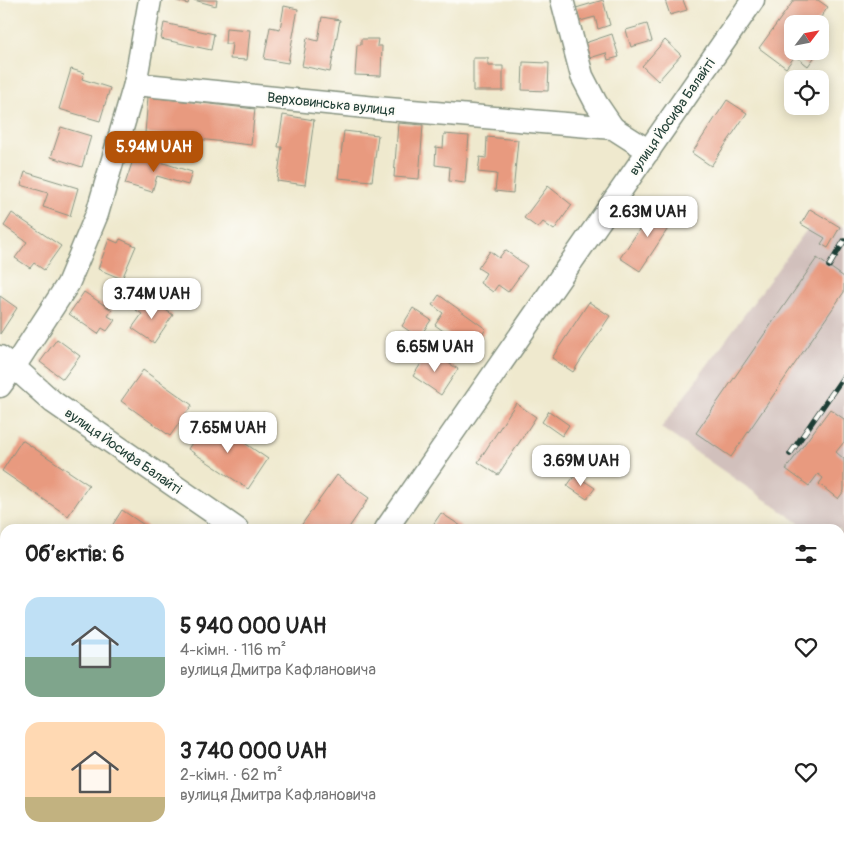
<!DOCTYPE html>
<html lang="uk">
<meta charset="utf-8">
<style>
:root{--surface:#fff;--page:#f2f2f2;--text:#222;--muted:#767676;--accent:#b45309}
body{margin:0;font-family:Pangolin,sans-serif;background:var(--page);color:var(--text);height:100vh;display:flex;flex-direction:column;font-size:19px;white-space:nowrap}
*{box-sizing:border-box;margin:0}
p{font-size:16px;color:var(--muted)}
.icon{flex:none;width:28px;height:28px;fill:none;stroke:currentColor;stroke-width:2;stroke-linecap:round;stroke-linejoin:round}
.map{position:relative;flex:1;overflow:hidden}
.side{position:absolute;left:0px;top:524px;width:845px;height:321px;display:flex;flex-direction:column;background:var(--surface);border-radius:15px 15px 0 0;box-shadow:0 2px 12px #0003}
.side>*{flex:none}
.needle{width:32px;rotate:58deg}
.fabs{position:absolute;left:784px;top:15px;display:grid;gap:10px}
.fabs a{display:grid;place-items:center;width:45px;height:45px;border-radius:10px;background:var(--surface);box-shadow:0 2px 12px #0003;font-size:25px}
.price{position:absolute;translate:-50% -42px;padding:0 11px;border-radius:10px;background:#fff;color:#222;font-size:16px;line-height:32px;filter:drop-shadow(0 1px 2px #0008)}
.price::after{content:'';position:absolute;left:50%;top:30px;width:15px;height:11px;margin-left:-8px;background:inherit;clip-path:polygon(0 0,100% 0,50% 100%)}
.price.selected{background:var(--accent);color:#fff}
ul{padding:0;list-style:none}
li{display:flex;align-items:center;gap:15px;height:125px;padding:0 25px}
li span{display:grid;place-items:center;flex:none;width:140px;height:100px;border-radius:15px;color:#555}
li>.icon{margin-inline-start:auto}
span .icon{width:60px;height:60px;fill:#fffc;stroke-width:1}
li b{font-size:21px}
h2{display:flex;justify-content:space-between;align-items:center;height:60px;padding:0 25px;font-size:21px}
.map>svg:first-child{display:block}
.industrial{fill:#d1c0bc}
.building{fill:#e89a7f}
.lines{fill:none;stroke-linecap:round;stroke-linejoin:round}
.street-casing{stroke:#879381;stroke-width:25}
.street{stroke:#fff;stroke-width:22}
.rail-casing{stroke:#1f3d34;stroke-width:5.5}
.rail{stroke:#fdfcf7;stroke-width:4;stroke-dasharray:11;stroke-linecap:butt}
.labels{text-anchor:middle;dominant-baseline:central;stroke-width:4;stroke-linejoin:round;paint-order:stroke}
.street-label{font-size:14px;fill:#1f3d34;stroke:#fdfcf7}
</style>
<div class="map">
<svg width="844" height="844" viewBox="0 0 844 844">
<rect width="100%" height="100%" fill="#fdfcf7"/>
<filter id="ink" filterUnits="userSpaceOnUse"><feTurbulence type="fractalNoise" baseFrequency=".02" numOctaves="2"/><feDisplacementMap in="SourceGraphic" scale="10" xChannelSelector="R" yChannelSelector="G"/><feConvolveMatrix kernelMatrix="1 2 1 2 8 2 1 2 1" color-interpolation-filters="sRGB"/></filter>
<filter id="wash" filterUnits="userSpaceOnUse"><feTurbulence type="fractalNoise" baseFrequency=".0096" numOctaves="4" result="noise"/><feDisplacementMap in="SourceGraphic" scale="20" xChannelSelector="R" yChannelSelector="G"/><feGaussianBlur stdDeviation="1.12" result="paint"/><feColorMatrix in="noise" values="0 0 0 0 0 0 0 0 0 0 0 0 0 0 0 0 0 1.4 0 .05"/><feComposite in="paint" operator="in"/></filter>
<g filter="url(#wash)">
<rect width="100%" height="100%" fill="#efe9ce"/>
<path class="industrial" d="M810,209L844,227V553L840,551V529H808L661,428L808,228L801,224Z"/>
<g id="blocks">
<g class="building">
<path d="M174,0H189L188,4Z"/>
<path d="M194,0H217L216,6Z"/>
<path d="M603,0L610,25L598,29L595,17L580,21L576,8Z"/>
<path d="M665,0H683L687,10L670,15Z"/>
<path d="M794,0H818L828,7L816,24H792V51H819L808,66L795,56L786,68L759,48Z"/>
<path d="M284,6L298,9L288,63L264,59L270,27L280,29Z"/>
<path d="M322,17L340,20L330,72L302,66L307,38L318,41Z"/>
<path d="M164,23L214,34L211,50L161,39Z"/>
<path d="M647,24L652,41L631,47L626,30Z"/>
<path d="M226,28L250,30L247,60L230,59L232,44H225Z"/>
<path d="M612,34L619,57L608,60L606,53L590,58L585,43Z"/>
<path d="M361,39H378L377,46H382L381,76L355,75L357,45H361Z"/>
<path d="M665,40L681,55L658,81L642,66Z"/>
<path d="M473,58H488V66H503V91H473Z"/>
<path d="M523,62L549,63L548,91L522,90Z"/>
<path d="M71,69L84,73L82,79L110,88L100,121L59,109Z"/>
<path d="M148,97L255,109L251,145L145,133Z"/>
<path d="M727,100L747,113L711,166L692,153Z"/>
<path d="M283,115L314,120L305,185L277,181L282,147H278Z"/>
<path d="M398,123L423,125L419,179L394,177Z"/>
<path d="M61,127L91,136L82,167L51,157Z"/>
<path d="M344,131L378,135L372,181L338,178Z"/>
<path d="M444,134L469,136L465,183L449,181L450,167L435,165L436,147L443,148Z"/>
<path d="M487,137L518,140L513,193L495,191L497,174L478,172L480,157L486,158Z"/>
<path d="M135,154L192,172L188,185L157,176L152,192L125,184Z"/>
<path d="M25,172L78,188L70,216L43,207L48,193L21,185Z"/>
<path d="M548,186L572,205L554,230L543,222L538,228L524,218Z"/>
<path d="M656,205L675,218L640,271L620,258Z"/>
<path d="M810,209L840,227L828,248L821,244L825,238L801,224Z"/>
<path d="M12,213L61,246L44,270L34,263L30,268L15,258L27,242L4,226Z"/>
<path d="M109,239L118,243L120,239L136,246L122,279L98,269Z"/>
<path d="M505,250L527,266L508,292L498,285L493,292L480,283L486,273L478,268L490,251L499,258Z"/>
<path d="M817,258L844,277V292L731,457L696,433Z"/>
<path d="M84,292L112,310L108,316L115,320L107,331L102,328L98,334L69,314Z"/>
<path d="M439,295L486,329L471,351L435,325L443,313L432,305Z"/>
<path d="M0,296L17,308L0,334Z"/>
<path d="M145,296L173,315L154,343L132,328L142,314L136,310Z"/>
<path d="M589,302L610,316L573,372L552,358Z"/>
<path d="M413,308L431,320L419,338L402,326Z"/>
<path d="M57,339L80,356L63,379L40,362Z"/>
<path d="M429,351L458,369L441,395L413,376Z"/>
<path d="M143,370L192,405L170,436L121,401Z"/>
<path d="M516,403L536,417L498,475L478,462Z"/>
<path d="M830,409L844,419V442L836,452L844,459V491L838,499L819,484L823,478L818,474L809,486L786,469Z"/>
<path d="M549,411L569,425L562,436L542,422Z"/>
<path d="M208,418L268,459L248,489L188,449Z"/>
<path d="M22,440L89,485L68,516L2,471Z"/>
<path d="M337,475L369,498L348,529H303L300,527Z"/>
<path d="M575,475L595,488L587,499L567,486Z"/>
<path d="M122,510L150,529H110Z"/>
<path d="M441,513L461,526L459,529H430Z"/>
<path d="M0,726L5,729V746L0,743Z"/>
<path d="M840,731L844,734V753L840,759Z"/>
<path d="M5,756V788L0,785V763Z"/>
<path d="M840,771L844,774V812L840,809Z"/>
<path d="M0,789L5,793V824L0,830Z"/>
<path d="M127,840H155L152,844H133Z"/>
<path d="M584,840H626L624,844H590Z"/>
<path d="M736,840H747L744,844Z"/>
<path d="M793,840H809L814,844H789Z"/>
</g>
</g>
</g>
<g filter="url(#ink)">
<use href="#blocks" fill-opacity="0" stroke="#879381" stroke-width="1"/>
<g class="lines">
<g class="street-casing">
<g id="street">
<path d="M150,0L135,84L376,108L613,128L649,151"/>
<path d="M562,0L582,76L596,103L613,128"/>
<path d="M0,357L14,367L53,402L237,529"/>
<path d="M0,386L14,367L68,284L97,214L135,84"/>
<path d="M386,529L753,0"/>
<path d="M840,665L844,659"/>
<path d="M840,703L844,706"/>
<path d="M840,839L844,834"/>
<path d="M29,844L32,840"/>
<path d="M649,844L651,840"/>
</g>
</g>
<use href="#street" class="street"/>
<g class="rail-casing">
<g id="rail">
<path d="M829,266L844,241"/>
<path d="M790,454L844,376"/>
</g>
</g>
<use href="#rail" class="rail"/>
</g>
</g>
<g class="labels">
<g class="street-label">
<text transform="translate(331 104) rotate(6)">Верховинська вулиця</text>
<text transform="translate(672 117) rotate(-55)">вулиця Йосифа Балайті</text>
<text transform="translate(123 451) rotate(35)">вулиця Йосифа Балайті</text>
</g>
</g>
</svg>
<div class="fabs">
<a><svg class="needle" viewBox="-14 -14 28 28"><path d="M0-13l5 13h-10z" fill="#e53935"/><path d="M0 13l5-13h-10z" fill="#767676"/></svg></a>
<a><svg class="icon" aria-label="locate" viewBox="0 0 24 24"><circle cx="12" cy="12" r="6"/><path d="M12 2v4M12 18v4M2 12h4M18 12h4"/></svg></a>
</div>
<b class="price selected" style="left:154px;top:173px">5.94M UAH</b>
<b class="price" style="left:648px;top:238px">2.63M UAH</b>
<b class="price" style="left:152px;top:320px">3.74M UAH</b>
<b class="price" style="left:435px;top:373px">6.65M UAH</b>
<b class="price" style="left:228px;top:454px">7.65M UAH</b>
<b class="price" style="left:581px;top:487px">3.69M UAH</b>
<section class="side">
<h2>Об’єктів: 6<svg class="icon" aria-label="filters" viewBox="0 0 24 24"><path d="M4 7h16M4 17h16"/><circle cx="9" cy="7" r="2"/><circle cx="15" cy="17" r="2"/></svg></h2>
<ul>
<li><span style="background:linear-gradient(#bfe0f5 60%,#7fa58c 0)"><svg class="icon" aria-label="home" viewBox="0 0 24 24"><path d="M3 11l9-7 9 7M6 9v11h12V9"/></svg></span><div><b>5 940 000 UAH</b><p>4-кімн. · 116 m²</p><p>вулиця Дмитра Кафлановича</p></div><svg class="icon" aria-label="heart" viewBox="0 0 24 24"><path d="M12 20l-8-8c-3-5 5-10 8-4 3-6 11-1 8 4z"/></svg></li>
<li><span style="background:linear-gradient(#ffd9b3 75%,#c2b280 0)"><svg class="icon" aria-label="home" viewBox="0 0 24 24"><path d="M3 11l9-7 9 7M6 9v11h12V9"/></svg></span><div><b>3 740 000 UAH</b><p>2-кімн. · 62 m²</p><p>вулиця Дмитра Кафлановича</p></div><svg class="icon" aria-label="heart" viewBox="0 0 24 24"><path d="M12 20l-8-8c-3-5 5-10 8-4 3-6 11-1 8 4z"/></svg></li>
</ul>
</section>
</div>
